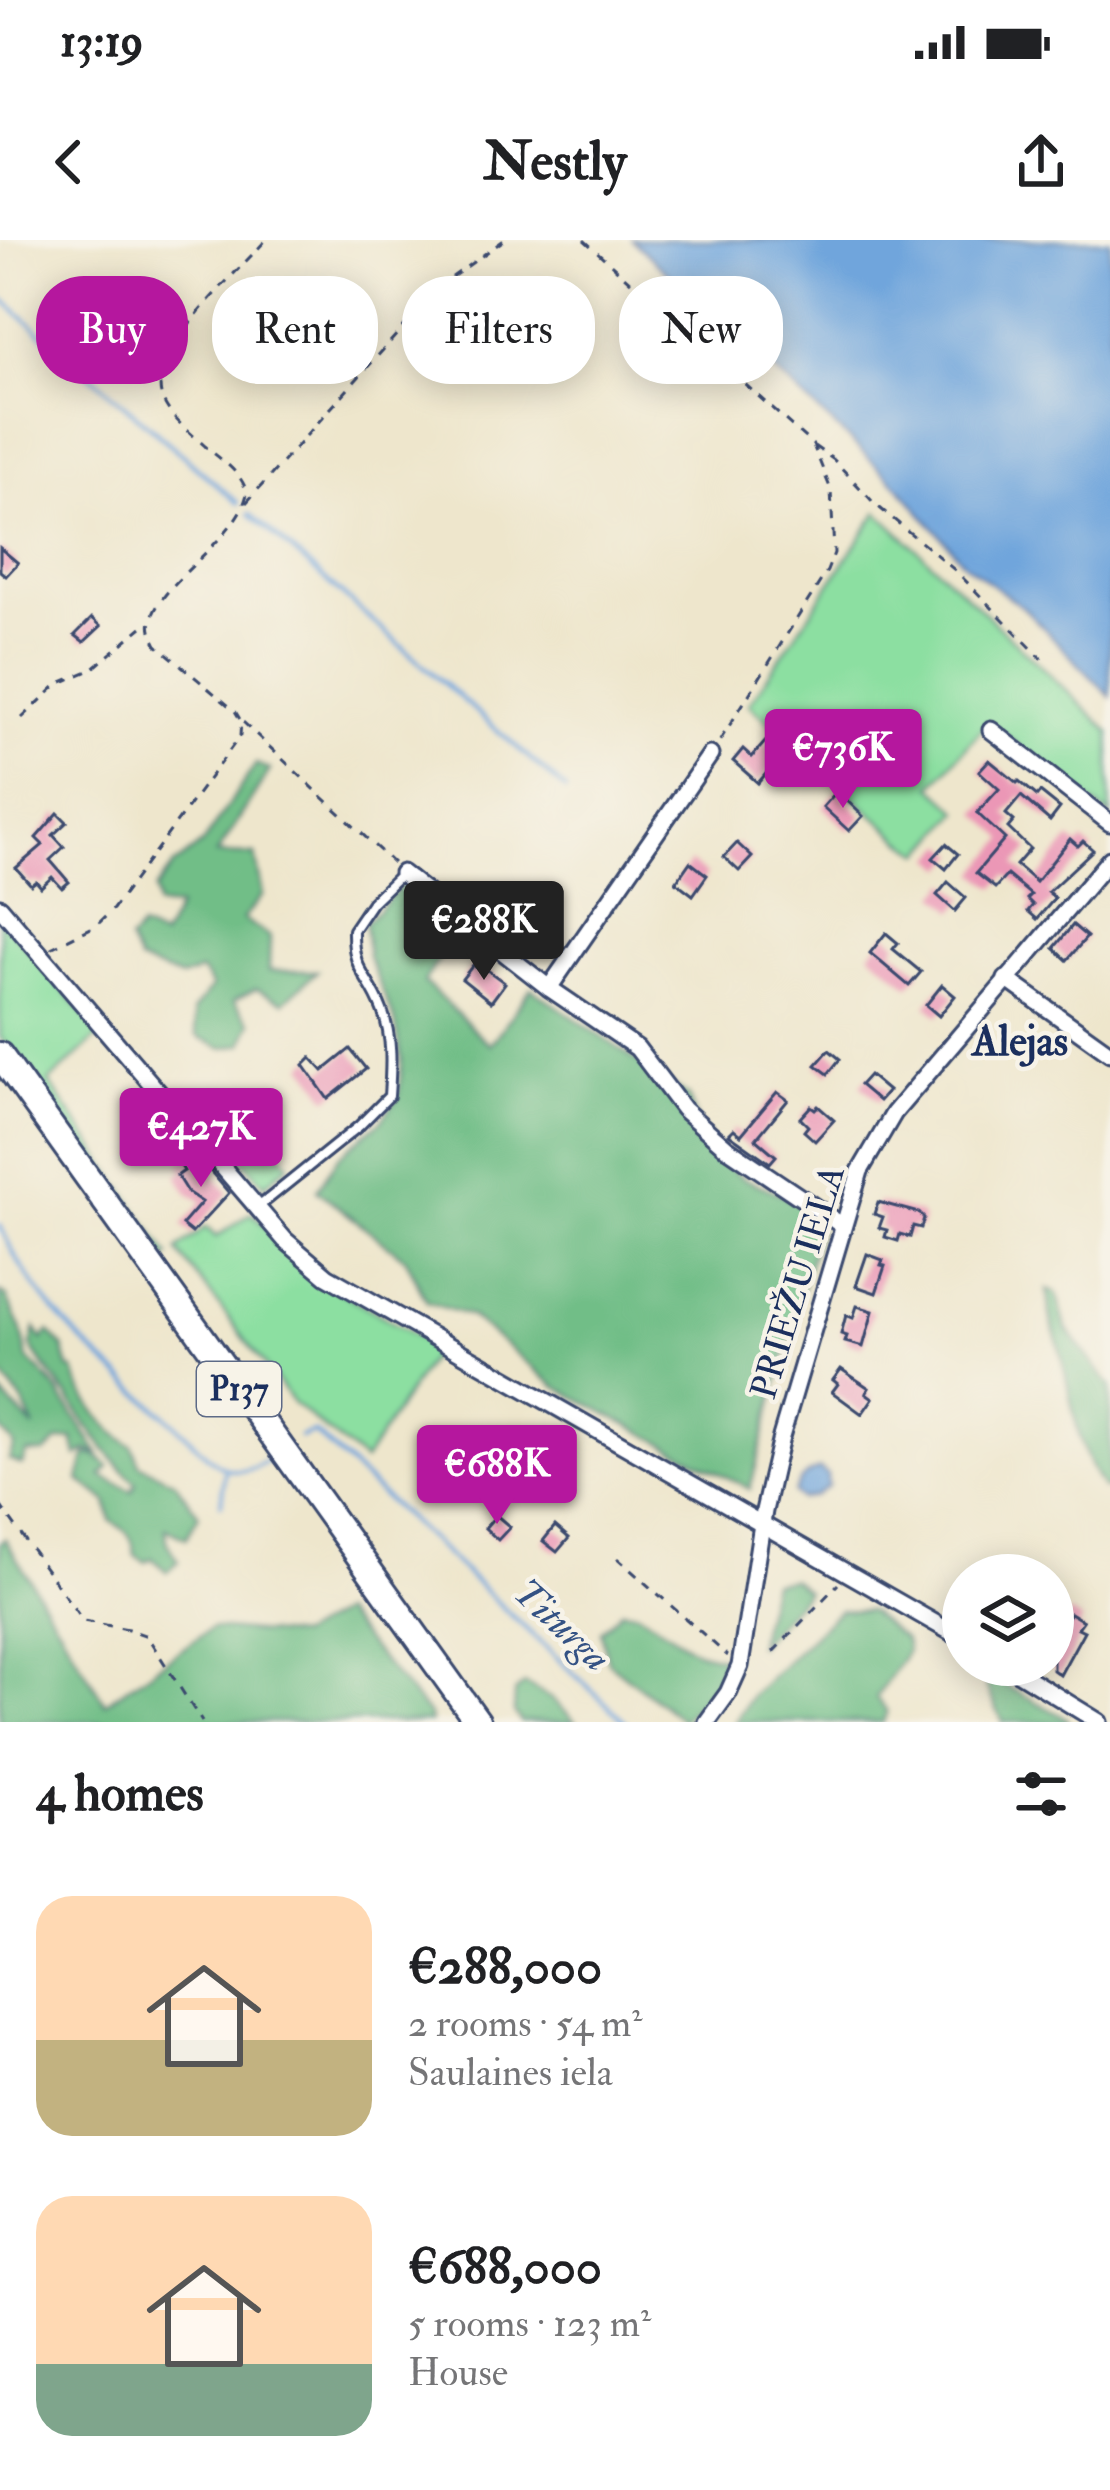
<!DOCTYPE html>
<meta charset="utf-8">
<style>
:root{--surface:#fff;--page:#f2f2f2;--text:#202124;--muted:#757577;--accent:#b5179e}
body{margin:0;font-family:"IM FELL Double Pica",serif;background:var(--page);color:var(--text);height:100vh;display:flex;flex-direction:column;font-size:45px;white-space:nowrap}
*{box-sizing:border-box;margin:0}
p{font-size:39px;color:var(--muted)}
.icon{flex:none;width:66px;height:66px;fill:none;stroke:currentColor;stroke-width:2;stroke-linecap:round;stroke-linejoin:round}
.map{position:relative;height:1482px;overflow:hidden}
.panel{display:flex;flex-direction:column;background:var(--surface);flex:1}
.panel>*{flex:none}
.banner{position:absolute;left:36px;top:36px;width:1038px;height:108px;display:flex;gap:24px}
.controls{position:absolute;left:942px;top:1314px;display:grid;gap:24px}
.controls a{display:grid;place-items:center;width:132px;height:132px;border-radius:50%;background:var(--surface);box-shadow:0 6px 30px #0003;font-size:60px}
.price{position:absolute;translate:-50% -102px;padding:0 27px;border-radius:12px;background:var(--accent);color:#fff;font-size:39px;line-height:78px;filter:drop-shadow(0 3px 6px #0008)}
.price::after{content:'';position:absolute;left:50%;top:72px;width:36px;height:27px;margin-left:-18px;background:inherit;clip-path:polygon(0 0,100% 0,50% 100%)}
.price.selected{background:#222;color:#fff}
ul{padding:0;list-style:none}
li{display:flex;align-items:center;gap:36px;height:300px;padding:0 36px}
li span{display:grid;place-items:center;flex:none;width:336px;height:240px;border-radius:36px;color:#555}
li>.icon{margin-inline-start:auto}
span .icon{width:144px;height:144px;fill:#fffc;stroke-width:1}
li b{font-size:51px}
h2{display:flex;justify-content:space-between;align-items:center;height:144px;padding:0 36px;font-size:51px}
.chip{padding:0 42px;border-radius:48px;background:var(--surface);box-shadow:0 6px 30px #0003;font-size:42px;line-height:108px}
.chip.selected{background:var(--accent);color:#fff}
.status{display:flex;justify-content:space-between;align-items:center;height:84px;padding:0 60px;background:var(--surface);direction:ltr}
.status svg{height:33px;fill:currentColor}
header{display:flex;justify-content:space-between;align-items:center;height:156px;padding:0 36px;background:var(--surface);font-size:54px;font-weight:800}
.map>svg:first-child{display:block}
.green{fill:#8cdfa1;stroke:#548780;stroke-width:3}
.forest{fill:#71be87;stroke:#467672;stroke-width:3}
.water{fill:#6fa5dc;stroke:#456a9d;stroke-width:3}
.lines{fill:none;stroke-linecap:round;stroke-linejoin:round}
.stream{stroke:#6fa5dc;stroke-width:4.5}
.building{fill:#eb97b6}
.service-casing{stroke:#3b4a6e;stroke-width:14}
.minor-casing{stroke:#3b4a6e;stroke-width:21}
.primary-casing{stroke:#3b4a6e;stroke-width:30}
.path{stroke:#3b4a6e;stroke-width:3;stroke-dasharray:9 9;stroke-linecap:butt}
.service{stroke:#fff;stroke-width:8}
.minor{stroke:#fff;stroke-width:15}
.primary{stroke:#fff;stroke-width:24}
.labels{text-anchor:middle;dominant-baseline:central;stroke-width:9;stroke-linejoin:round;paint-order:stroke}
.shield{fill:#f7f3e8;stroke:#5d6a87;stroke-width:3}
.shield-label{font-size:33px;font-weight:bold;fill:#1b2f5e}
.street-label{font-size:36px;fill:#1b2f5e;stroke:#f7f3e8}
.water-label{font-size:39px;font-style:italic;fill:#345284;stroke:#f7f3e8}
.quarter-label{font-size:42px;font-weight:bold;fill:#1b2f5e;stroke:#f7f3e8}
</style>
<div class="status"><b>13:19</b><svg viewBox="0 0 49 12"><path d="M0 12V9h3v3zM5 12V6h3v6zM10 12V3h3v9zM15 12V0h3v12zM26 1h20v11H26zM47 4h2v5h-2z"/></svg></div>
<header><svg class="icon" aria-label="back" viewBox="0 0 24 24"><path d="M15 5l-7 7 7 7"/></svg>Nestly<svg class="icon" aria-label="share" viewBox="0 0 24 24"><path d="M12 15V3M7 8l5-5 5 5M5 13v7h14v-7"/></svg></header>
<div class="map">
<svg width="1110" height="1482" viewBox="0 0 1110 1482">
<rect width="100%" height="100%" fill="#f7f3e8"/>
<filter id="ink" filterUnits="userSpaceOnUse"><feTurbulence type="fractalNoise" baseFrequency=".00833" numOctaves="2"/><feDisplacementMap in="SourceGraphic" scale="24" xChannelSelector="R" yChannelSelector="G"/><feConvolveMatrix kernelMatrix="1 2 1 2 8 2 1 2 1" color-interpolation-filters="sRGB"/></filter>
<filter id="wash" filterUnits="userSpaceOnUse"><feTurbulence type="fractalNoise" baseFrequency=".004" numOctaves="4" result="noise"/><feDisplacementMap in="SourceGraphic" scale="48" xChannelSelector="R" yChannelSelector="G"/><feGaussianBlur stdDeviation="2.7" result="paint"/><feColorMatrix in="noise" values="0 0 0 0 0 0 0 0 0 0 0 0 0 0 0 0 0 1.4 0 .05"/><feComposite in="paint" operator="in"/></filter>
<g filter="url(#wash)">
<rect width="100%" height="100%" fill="#eee6cc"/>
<g class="green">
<path d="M878,272L1110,492V576L988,482L932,546L959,571L923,613L903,601L749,464Z"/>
<path d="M0,676L101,794L49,842L169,1016L162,1021L0,797Z"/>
<path d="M247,875L289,924L265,945L222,897Z"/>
<path d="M252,973L315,1037L437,1108L364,1221L294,1164L177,1010L206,987L216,997Z"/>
</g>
<g class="forest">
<path d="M256,524L270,530L217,614L255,615L263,655L243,679L270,697L269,731H317L284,762L256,749L233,761L251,782L243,804L222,808L197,796L193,771L212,747L201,731L182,738L139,722L129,701L141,688L162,698L178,668L157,666L155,650L173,626L202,604Z"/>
<path d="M406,642L458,688L424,742L490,805L531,748L688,856L707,910L742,938L796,960L819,986L750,1249L555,1146L470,1076L427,1062L406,1019L317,950L339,916L381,881L399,856L402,819L395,781L368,717L365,683Z"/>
<path d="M1047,1049L1057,1054L1066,1088L1110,1146V1248L1103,1249C1078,1211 1073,1167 1063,1123C1057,1095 1048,1079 1047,1049Z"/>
<path d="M0,1052L6,1056L21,1088L28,1119L55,1147L99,1214L87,1210L77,1216L73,1199L58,1201L45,1213H27L22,1225L9,1220L14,1205L0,1189V1153L35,1188L22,1161L0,1133Z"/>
<path d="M35,1088L42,1100L49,1092L63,1107L69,1129L74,1130C80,1157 109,1192 132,1206L139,1224L175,1242L199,1275L186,1298L166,1288L167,1303L179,1321L167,1332L152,1318L146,1322L135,1315C133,1296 126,1290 111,1281L107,1262L79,1240L86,1214L97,1216L109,1227L102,1236L132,1251L136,1243C109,1217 90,1192 70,1160C58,1141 42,1127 31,1106Z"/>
<path d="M5,1299L105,1463L212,1388L299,1396L341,1373L429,1475L430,1482H0V1303Z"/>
<path d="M792,1339L807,1351L756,1407L772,1342Z"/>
<path d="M622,1370L637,1372L696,1411L724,1418L716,1445L682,1480L608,1422L601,1391Z"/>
<path d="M839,1370L869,1371L905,1400L907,1411L876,1458L887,1471L883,1482H735L751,1456Z"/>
<path d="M993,1439L1068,1479V1482H1003L986,1446Z"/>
<path d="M525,1444L553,1460L576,1482H521L514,1472L515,1452Z"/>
</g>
<g class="water">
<path d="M632,0H1110V456L1026,370L964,323L902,250L852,202Z"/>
<path d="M820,1229L827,1235L828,1246L814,1256L800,1259L794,1253C799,1240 806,1232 820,1229Z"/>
</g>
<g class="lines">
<g class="stream">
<path d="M0,57L238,263"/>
<path d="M250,274L566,550"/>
<path d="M0,985C35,1069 109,1126 176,1185C190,1197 208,1221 225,1228C239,1234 257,1229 268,1220"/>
<path d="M300,1197L314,1192L626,1482"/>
<path d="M221,1264L225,1228"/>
</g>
</g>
<g id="blocks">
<g class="building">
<path d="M0,308L18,323L6,336L0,331Z"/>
<path d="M92,378L101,386L84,402L75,395Z"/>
<path d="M765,502L781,516L758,543L733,521L743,509L752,517Z"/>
<path d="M989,520L1017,543L1019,541L1037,556L1040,552L1060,568L1050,581L1021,556L1006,574L1014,581L1008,588L1030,609L1016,625L1036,642L1070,599L1078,606L1083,601L1093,610L1048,652L1055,658L1037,679L1028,671L1033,665L1027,659L1031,655L1007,635L995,648L976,633L1005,599L977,573L999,549L979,531Z"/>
<path d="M837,551L863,576L849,591L823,567Z"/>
<path d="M58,573L67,582L53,595L64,607L50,620L69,642L62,648L52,637L41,647L36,641L31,645L16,628L43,605L36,598Z"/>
<path d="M737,603L752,617L739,631L724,617Z"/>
<path d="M946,604L958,614L946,629L933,618Z"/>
<path d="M690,622L707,635L693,655L676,642Z"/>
<path d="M948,642L966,658L955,671L937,655Z"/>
<path d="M1073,685L1087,697L1067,720L1054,708Z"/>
<path d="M886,693L898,703L893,709L921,732L909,746L870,713Z"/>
<path d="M473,725L483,733L486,729L505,743L491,762L462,739Z"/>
<path d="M942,745L955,756L939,776L926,765Z"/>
<path d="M350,809L366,829L328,859L304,825L311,818L323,831Z"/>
<path d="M829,810L840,819L828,834L816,825Z"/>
<path d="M869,835L888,851L879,861L860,845Z"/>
<path d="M777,852L788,860L756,899L776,916L770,923L729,894L734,889L741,895Z"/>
<path d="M811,866L815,869L818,866L834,880L815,901L804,891L808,886L800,878Z"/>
<path d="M195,913L229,953L192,993L182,985L202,962L187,952L177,936L184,931L179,923Z"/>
<path d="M878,962L919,973L924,978L921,988L913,986L910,997L900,994L898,1001L885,997L887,990L879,988L883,977L874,974Z"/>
<path d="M867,1014L883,1020L881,1025L885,1026L876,1053L856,1046Z"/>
<path d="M857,1066L873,1071L863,1107L845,1102L847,1096L841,1094L846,1075L853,1078Z"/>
<path d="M841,1129L869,1148L866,1153L873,1158L862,1174L832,1152L838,1144L833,1140Z"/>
<path d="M529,1225L557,1242L547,1259L519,1242Z"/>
<path d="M496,1275L510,1287L498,1300L485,1288Z"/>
<path d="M555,1286L569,1298L557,1312L543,1301Z"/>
<path d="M1070,1373L1083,1381L1078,1388L1084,1391L1060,1435L1053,1430V1394Z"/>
</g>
</g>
</g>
<g filter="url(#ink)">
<use href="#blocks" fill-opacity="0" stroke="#3b4a6e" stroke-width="3"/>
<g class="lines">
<g class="service-casing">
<path id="service" d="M257,968L359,886L389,856C391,827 393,798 382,770C369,735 352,733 353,690L372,662L401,634"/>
</g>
<g class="minor-casing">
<g id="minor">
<path d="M991,490L1110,583"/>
<path d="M402,633L549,748L637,808L683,869L727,908L843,986"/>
<path d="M0,667L285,1000L327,1036L963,1399"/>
<path d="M1006,739L1110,813"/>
<path d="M549,748L710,515"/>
<path d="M1053,1367L1054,1365"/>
<path d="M1006,1425L1099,1482"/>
<path d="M707,1482L728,1453L740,1426L764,1271L781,1197L860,931L894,873L1110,619"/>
</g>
</g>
<g class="primary-casing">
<path id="primary" d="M0,815L478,1482"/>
</g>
<g class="path">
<path d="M584,0L813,205L831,250L834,313L827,331L719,502"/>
<path d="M814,206L834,220L875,264L957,332L1042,419"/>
<path d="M246,263L441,45L504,0"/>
<path d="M22,478L58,444L91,430L142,387"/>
<path d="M243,482L393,623"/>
<path d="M51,708L97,685L113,669L240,496L241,481L235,471L157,405C152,395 148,388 152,377C166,338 237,298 247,254C243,233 221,220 205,206C190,192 170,178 162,158C146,112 237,33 266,0"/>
<path d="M0,1265L83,1381L128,1389L147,1396L202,1482"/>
<path d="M617,1318L728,1416"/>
<path d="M773,1412L838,1344"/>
</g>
<use href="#service" class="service"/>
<use href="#minor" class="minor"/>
<use href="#primary" class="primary"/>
</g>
</g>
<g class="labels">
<rect class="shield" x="197" y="1122" width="84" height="54" rx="9"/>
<g class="shield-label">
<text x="239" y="1149">P137</text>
</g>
<g class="street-label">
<text transform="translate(798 1042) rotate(-73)">PRIEŽU IELA</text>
</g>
<g class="water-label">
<text transform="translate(562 1385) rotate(43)">Titurga</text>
</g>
<g class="quarter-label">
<text x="1020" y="802">Alejas</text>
</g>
</g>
</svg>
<div class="controls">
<a><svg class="icon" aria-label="layers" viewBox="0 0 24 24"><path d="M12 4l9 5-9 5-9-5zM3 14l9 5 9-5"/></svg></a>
</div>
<b class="price" style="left:843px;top:571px">€736K</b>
<b class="price selected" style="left:484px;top:743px">€288K</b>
<b class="price" style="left:201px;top:950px">€427K</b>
<b class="price" style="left:497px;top:1287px">€688K</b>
<div class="banner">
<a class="chip selected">Buy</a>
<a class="chip">Rent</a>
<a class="chip">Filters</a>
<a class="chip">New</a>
</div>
</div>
<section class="panel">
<h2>4 homes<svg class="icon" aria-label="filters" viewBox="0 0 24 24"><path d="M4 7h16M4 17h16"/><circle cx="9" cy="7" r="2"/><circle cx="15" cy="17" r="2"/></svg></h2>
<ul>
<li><span style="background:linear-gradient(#ffd9b3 60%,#c2b280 0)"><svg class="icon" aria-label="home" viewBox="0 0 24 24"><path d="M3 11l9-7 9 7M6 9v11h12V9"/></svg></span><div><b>€288,000</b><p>2 rooms · 54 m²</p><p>Saulaines iela</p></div></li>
<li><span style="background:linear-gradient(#ffd9b3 70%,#7fa58c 0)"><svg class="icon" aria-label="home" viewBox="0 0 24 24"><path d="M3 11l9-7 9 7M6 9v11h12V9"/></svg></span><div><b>€688,000</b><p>5 rooms · 123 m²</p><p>House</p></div></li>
</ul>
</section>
